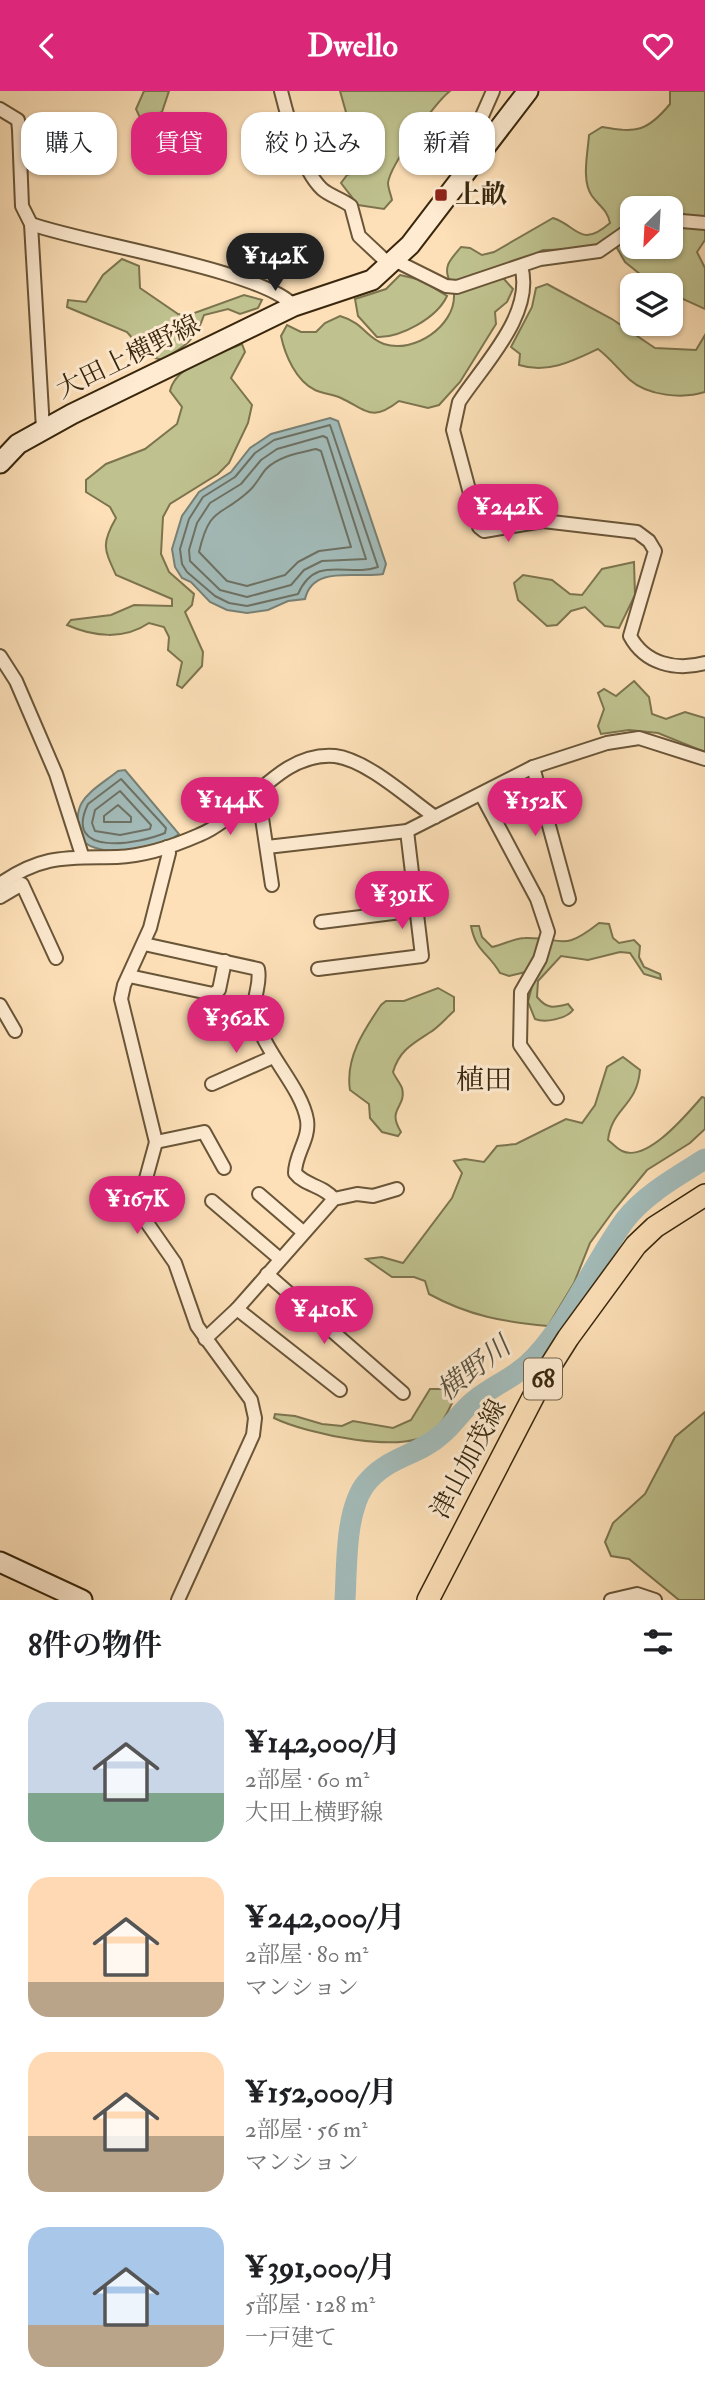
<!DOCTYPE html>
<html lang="ja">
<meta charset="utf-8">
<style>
:root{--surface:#fff;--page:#f2f2f2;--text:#202124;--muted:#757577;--accent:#db2777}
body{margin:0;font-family:"IM FELL Double Pica","Noto Serif JP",serif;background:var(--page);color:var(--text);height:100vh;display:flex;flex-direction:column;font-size:26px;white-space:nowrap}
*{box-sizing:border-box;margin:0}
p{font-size:23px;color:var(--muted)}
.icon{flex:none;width:38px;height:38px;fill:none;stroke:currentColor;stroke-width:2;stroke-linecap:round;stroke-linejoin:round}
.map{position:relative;height:1509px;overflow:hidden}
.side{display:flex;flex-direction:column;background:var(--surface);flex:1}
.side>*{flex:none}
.hud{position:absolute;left:21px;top:21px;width:663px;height:63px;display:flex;gap:14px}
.needle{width:46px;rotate:204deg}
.buttons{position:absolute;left:620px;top:105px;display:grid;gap:14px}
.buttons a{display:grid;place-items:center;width:63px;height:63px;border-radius:14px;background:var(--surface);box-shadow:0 2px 5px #0004;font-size:35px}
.price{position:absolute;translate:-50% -60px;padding:0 16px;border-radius:24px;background:var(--accent);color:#fff;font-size:23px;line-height:46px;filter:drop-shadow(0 2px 4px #0008)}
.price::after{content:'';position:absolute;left:50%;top:42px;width:21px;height:16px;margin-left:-10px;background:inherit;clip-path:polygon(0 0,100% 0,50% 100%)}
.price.on{background:#222;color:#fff}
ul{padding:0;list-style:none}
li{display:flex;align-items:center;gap:21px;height:175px;padding:0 28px}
li span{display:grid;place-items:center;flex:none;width:196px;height:140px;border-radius:21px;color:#555}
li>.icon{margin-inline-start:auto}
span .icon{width:84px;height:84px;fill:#fffc;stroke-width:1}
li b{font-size:30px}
h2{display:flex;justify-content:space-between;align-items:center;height:84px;padding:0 28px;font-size:30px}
.chip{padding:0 24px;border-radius:21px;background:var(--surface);box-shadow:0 2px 5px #0004;font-size:24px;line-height:63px}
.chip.on{background:var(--accent);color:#fff}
header{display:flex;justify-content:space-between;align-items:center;height:91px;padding:0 28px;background:var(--accent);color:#fff;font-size:32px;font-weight:800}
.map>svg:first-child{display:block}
.green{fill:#bfc28f;stroke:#7c744e;stroke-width:2;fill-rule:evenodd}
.water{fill:#a3bbb9;stroke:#788074;stroke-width:2}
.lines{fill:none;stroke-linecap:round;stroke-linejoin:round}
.shore{stroke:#6e7163;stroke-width:2}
.river{stroke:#a3bbb9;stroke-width:21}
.street-casing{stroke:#695538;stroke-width:16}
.secondary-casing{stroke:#38270d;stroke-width:23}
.primary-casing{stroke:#38270d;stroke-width:24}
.street{stroke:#feebd1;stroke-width:12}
.secondary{stroke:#feebd1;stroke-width:19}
.primary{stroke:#fde0b8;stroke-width:21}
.poi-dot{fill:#8f2418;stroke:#feebd1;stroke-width:2.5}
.labels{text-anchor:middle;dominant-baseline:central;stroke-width:6;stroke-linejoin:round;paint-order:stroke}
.shield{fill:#feebd1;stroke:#736248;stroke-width:2}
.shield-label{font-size:24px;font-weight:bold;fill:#38270d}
.poi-label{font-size:26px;font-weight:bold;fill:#38270d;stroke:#feebd1;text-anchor:start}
.street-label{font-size:26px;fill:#38270d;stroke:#feebd1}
.neighbourhood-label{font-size:28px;fill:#38270d;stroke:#feebd1}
.water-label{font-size:28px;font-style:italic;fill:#585341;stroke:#feebd1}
</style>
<header><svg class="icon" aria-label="back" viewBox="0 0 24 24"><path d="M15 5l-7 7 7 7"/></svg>Dwello<svg class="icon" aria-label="heart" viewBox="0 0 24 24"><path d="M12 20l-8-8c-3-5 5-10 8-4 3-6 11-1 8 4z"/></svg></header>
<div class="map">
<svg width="705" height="1509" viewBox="0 0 705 1509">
<rect width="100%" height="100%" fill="#fde0b8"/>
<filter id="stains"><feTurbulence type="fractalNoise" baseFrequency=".00286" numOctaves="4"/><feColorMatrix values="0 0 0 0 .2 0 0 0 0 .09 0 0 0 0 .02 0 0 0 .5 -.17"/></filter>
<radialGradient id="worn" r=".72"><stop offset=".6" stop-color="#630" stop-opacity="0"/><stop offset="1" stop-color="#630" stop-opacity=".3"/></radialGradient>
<g class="green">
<path d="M144,0H169L162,21L141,29L136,18Z"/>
<path d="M340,0H450C435,12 390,74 388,92C388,97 391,104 392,109L384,118L358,114L341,92L347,84L362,79L353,63L349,32Z"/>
<path d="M670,0H705V149L697,161L705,177V218L670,202V194L650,191L625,171L617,157L605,152L589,158L543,159L503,178L504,188L513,198L507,211L495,221L496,233L460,291L439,314L428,317L399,310C372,331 368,320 341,307C333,303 324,303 315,299C296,290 285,264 281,245L287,234L301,241H316L325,232L340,225C364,232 366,247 384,253C414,263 455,235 454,204C454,194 444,186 448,174C450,168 457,161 461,156L470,157L482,164L494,161L553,127C578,135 580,158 610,132C607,118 600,116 592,105C581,90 588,61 589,44L602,36C636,42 647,41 670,13ZM632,117H670V156H632Z"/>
<path d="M122,168L139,175L140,197L178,223L189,224L244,204L262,209L258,217L240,223L228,218L204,224C196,249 184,256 162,269L148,265L127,241L67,216L68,209L86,211L103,184Z"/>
<path d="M400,184L421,189L447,205C437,227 400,247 377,246L358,225L355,208L386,198Z"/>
<path d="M547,193L612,228L655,257L696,259L705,244V301C683,308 648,305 630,289C619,279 610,267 598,258C573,270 548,283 519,274L520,263L511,256L532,216L536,197Z"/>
<path d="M242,253L245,261L231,287L252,314L248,332L229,372L218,383L170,413L163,426L161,463L169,481L194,503L192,514L185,521L203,561L202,575L182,597L177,594L182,571L168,559L169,546L164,536L149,532C124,549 94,546 67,534L71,529L111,524L134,514L172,515V508L116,484C104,458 101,453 116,427L110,416L86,401V389L106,373L145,358L177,333L182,316L170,300C176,273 219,263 242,253Z"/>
<path d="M634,471L635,504L619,537L605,535L585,516L571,520L557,534L547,535L518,509L514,492L523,484L552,489L570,503L582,504L602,478Z"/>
<path d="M634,590L649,606L652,623L666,628L685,621L705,627V661L658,642L629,639L601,643L598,635L604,618L598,602L604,598L616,605Z"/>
<path d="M599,832L609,833L613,847L619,852L634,849L640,855L639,866L644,876L660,883L661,888L644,883L630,862L620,861L588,869L561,865L538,890L537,906C547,918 553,917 568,913L573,919C566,928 545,932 535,928L528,911L533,891L526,881L509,885L500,882C488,861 476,861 471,835H479L482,846L492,856C503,854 514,847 525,847C564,846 561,862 599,832Z"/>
<path d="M438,897L454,906V920C446,927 438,937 429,942C412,953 399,960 393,981C395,986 400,992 402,997C407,1017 386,1017 401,1041L398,1045L382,1041L370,1027L369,1013L350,999C345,967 364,939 381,914L386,910H404Z"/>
<path d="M623,966L640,979C637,1016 612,1016 608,1049C612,1052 617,1058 622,1060C647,1072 687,1023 702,1006L705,1007V1038L690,1052L647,1079L614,1119L590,1152L574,1192L548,1235C504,1231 469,1225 429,1203L425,1190L414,1186H392L366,1168L382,1166L403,1172L452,1107L462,1082L454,1070L465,1068L484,1071L497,1055L516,1053L566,1028L582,1032L595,1014L607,976Z"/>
<path d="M430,1298H446L452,1312C448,1321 442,1332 435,1339C408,1366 304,1342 274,1327L275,1323L295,1325L322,1333L342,1335L353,1330L393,1337L411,1329Z"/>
<path d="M705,1321V1509H679L629,1468L611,1465L605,1451L613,1432L645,1403L675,1346Z"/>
</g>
<g class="water">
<path d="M330,327L338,330L386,473L383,483C358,488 313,473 305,508L288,510L268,519L247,522L227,519L210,511L191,491L182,487L175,476L172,458L182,425L199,401L231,381L250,357L271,343Z"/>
<path d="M125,679L179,743C157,761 102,768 81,749C69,709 90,702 118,680Z"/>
</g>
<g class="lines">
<g class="shore">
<path d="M330,334L378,476C348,487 316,462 298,503L247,515L229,512L215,505L187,481L182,473L180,458L189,428L203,406L235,386L255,362L274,349Z"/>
<path d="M323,345L327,347L366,468L322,470L304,479L291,494L247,506L220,499L190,470L189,459L197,432L210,412L241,393L261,369L277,358Z"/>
<path d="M316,358L321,360L351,456L319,460L298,471L285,484L247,495L227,490L199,461C210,414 220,427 249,400C256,394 260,385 266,378C279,365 299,362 316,358Z"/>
<path d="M121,688L166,737L165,742C139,753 62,767 88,713Z"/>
<path d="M120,700L151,734L150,738L120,744L95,740L92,732L95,719Z"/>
<path d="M118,714L131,726V731H104V725Z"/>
</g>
<path class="river" d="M345,1509C347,1476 345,1423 364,1395C386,1365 417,1366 442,1343C454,1333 462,1319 475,1309C494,1294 518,1285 535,1266C572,1226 593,1173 625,1129C645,1103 678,1085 705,1068"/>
<g class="street-casing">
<g id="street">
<path d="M281,0C288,28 301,78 322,98C330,105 342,108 351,115L359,145L391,175"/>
<path d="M0,18L18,29L19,39L22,115L31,133L43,338"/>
<path d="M473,68L471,50L493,0"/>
<path d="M670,129L705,132"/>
<path d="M31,133C87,153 262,179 294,215"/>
<path d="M396,170L446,195L457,196L540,168L599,160L632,137"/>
<path d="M521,175C535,223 483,274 459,311L453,339L479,436L484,440L543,430L637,441L649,450L655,460L630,545C645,573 676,580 705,572"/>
<path d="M0,565L16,590L56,683L82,764"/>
<path d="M533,676L569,808"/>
<path d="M481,703L537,808L548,841L540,868L521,901L520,954L557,1007"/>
<path d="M251,706L260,714L272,794"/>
<path d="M167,756L169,762L150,837L124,894L121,908L156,1051L139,1113L143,1126L175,1172L197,1235L251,1309L255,1327L253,1344L178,1509"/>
<path d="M267,756L407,740L533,676L607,652L639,647L705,668"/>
<path d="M0,793C43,763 67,767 117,766C144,765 174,755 199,744C246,725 278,660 335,665C367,669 408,707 435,726"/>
<path d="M0,806L22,793L56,867"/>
<path d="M321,831L417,819"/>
<path d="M144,853L258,878C262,899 248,906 259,937C270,967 302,999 307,1029C310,1048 295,1063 295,1082C305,1095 323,1094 334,1108"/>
<path d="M318,878L422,865L407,740"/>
<path d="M129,885L213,903L219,899L225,870"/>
<path d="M0,914L15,940"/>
<path d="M212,993L273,966"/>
<path d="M156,1051L204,1041L224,1077"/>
<path d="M259,1103L303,1141"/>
<path d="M212,1110L280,1168"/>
<path d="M267,1183L403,1302"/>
<path d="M237,1218L340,1299"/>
<path d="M205,1248L237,1218L334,1108L357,1103L373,1105L397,1098"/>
<path d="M611,1509L637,1503L655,1509"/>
</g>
</g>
<g class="secondary-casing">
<g id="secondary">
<path d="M0,372L18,353L72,323L294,215L372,189L410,154L528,0"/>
<path d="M0,1471L82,1509"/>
</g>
</g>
<g class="primary-casing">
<path id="primary" d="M428,1509L544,1285L568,1247L636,1154L655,1136L705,1104"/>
</g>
<use href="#street" class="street"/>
<use href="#secondary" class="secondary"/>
<use href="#primary" class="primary"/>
</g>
<rect class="poi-dot" x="434" y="97" width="14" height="14" rx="3.5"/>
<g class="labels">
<rect class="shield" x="524" y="1267.5" width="38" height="41" rx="5"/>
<g class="shield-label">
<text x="543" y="1288">68</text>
</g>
<g class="poi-label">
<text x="455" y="104">上畝</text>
</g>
<g class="street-label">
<text transform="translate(128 266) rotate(-26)">大田上横野線</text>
<text transform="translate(469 1368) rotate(-62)">津山加茂線</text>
</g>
<g class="neighbourhood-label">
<text x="484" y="989">植田</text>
</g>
<g class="water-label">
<text transform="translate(474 1278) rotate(-38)">横野川</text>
</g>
</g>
<rect width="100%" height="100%" filter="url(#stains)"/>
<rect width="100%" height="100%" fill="url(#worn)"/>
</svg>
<div class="buttons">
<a><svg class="needle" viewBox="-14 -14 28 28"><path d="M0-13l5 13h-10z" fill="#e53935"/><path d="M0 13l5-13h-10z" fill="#757577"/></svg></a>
<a><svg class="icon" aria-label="layers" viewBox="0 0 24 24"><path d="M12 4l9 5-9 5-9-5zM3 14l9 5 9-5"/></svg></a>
</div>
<b class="price on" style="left:275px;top:202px">¥142K</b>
<b class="price" style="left:508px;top:453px">¥242K</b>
<b class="price" style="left:230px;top:746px">¥144K</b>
<b class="price" style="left:535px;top:747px">¥152K</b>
<b class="price" style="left:402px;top:840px">¥391K</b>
<b class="price" style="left:236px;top:964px">¥362K</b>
<b class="price" style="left:137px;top:1145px">¥167K</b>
<b class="price" style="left:324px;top:1255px">¥410K</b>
<div class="hud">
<a class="chip">購入</a>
<a class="chip on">賃貸</a>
<a class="chip">絞り込み</a>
<a class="chip">新着</a>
</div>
</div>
<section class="side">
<h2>8件の物件<svg class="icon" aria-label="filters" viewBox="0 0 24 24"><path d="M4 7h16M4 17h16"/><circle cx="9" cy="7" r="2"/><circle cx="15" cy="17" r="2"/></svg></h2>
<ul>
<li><span style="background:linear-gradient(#c9d6e8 65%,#7fa58c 0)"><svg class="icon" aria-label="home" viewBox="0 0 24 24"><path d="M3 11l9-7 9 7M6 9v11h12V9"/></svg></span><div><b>¥142,000/月</b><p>2部屋 · 60 m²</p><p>大田上横野線</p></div></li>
<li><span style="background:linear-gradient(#ffd9b3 75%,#b9a48a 0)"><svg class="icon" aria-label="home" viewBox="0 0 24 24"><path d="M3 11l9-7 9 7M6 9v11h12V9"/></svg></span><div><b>¥242,000/月</b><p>2部屋 · 80 m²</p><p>マンション</p></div></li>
<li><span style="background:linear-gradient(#ffd9b3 60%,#b9a48a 0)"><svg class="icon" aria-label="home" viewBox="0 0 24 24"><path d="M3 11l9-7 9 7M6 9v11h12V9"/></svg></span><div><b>¥152,000/月</b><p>2部屋 · 56 m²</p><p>マンション</p></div></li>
<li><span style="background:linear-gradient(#a9c7e8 70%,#b9a48a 0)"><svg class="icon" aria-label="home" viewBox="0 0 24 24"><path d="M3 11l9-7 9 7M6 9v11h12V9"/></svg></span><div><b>¥391,000/月</b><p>5部屋 · 128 m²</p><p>一戸建て</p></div></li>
</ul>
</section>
